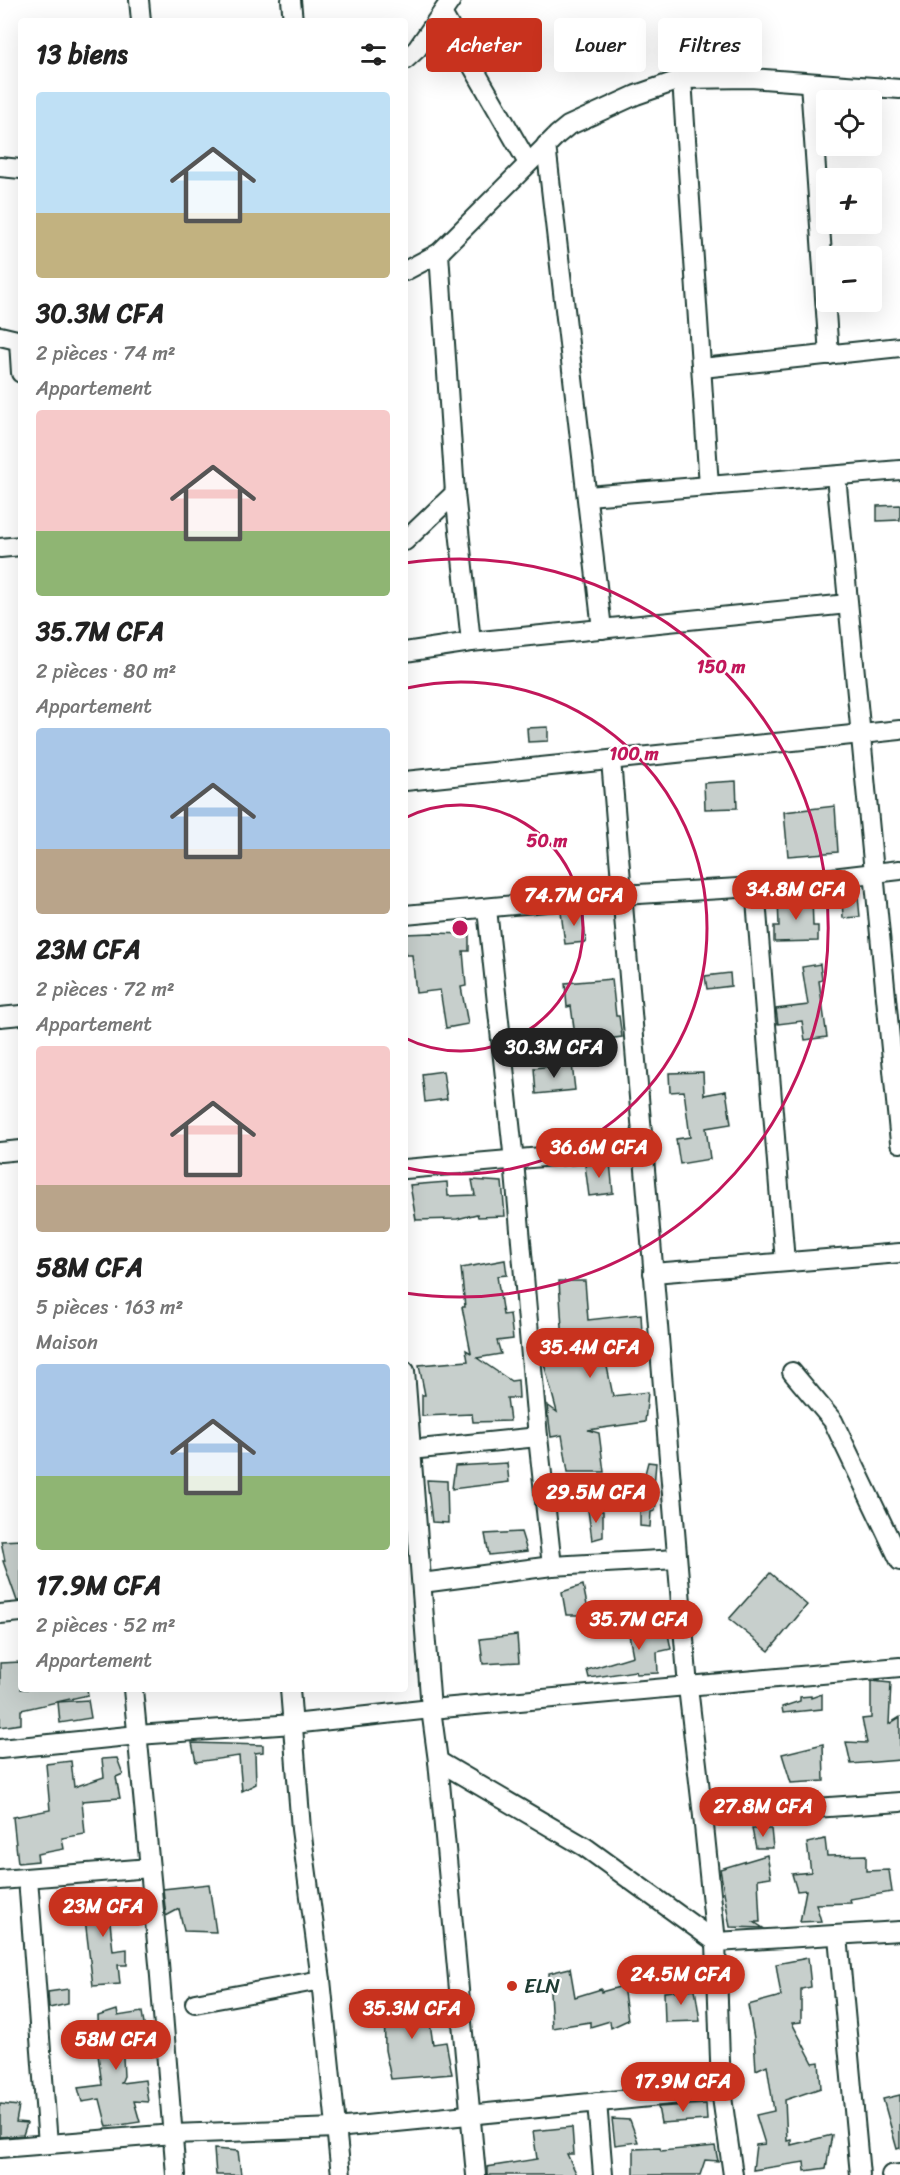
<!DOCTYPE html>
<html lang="fr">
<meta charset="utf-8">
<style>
:root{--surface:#fff;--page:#f2f2f2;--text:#222;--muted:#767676;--accent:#c8321e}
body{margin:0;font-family:Sriracha,sans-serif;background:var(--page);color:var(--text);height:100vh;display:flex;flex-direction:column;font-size:22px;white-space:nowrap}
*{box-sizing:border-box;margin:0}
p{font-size:20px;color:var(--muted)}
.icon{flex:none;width:33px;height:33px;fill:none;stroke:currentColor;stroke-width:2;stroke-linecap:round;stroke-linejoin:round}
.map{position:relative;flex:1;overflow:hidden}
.panel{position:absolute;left:18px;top:18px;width:390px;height:1674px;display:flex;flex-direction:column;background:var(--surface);border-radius:6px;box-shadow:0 6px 24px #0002}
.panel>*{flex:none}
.hud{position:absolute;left:426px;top:18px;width:384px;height:54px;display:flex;gap:12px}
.buttons{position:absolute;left:816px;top:90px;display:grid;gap:12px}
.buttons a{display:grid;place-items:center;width:66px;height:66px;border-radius:6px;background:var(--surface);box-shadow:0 6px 24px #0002;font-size:30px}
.price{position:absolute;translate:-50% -51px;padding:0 14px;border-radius:21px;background:var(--accent);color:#fff;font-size:20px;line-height:39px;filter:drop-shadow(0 2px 3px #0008)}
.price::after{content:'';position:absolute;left:50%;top:36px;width:18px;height:14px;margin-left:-9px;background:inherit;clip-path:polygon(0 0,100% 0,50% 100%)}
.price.active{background:#222;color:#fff}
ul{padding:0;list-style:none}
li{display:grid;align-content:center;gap:12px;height:318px;padding:0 18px}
li span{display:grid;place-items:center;height:186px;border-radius:6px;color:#555}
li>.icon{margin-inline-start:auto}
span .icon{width:108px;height:108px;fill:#fffc;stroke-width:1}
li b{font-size:26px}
h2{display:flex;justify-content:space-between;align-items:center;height:72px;padding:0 18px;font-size:26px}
.tag{padding:0 21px;border-radius:6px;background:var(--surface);box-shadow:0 6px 24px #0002;font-size:21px;line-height:54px}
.tag.active{background:var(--accent);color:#fff}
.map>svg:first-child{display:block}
.building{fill:#c7cfcc;stroke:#1f3d34;stroke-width:1.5}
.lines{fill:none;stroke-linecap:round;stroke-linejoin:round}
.minor-casing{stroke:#1f3d34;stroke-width:22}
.minor{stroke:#fff;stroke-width:18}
.ring{fill:none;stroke:#c2185b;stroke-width:3}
.poi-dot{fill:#c8321e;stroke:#fff;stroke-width:2}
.labels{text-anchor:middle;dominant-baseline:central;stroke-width:4.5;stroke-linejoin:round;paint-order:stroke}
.poi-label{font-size:21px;fill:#1f3d34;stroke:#fff;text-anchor:start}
.centre{fill:#c2185b;stroke:#fff;stroke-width:3}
.ring-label{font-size:18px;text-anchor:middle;font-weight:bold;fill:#c2185b;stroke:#fff;stroke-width:4.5;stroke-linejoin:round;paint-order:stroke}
</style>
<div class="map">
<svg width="900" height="2175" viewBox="0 0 900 2175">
<rect width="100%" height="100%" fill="#fff"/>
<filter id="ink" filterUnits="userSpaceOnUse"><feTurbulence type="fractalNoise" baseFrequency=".0167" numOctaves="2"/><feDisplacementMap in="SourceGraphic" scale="12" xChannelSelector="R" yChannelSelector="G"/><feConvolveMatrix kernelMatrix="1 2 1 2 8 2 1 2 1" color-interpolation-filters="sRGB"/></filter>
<g filter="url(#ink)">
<g class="building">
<path d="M900,505V520L877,521V506Z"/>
<path d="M548,727V741L528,742L527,728Z"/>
<path d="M736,781L737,808L705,809L704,783Z"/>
<path d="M835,806L838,852L788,856L784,812Z"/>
<path d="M858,896L860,917L843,918L842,897Z"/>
<path d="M812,897L813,926H818V941L774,942V926H779L778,899Z"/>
<path d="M582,910L586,942L565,944L561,912Z"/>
<path d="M432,933L469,934V951H463L466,986L461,987L468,1024L446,1028L440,990L416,993L412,955H405V934Z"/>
<path d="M820,964L822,980L819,981L827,1037L805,1040L802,1021L778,1024L776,1009L808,1005L802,967Z"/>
<path d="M730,973L731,986L707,989L705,976Z"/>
<path d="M612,979L616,1016H619L622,1037L576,1043L571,1006L567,1007L565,983Z"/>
<path d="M572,1064L575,1090L536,1094L534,1068Z"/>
<path d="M443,1071L447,1099L425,1102L422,1074Z"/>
<path d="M703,1072L704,1095L726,1091L731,1124L706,1128L710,1159L680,1164L676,1139L690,1137L684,1091L670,1092L669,1073Z"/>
<path d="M610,1162L613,1193L589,1196L585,1165Z"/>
<path d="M472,1180L502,1182L505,1216L478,1217L477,1214L457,1219L416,1220L410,1185L447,1182L448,1196L475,1195Z"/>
<path d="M505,1260L507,1275L497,1276L503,1315L510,1314L513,1339L497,1341L501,1354L477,1358L511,1381L518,1380L519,1398H507L510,1421L473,1422L472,1414L422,1416V1395H425L419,1365L468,1361L466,1350L471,1353L462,1307H465L461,1268Z"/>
<path d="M559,1281H585L588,1320L641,1314L643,1353L604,1352L613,1396L648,1392L645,1422L588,1430L599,1433L604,1472H568L562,1435L551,1437L547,1405L557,1412L543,1360L564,1359Z"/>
<path d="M648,1462L656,1463L653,1497L657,1496L655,1511L651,1512L650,1527L640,1526V1493Z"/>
<path d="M507,1463L509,1482L452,1489L455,1466Z"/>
<path d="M427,1480L447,1481L448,1523L432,1522Z"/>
<path d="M588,1510L603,1511V1537L592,1540Z"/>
<path d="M521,1532L527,1551L489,1555L485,1534Z"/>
<path d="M21,1540V1601H17L3,1561H5L1,1541Z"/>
<path d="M770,1573L807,1605L769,1651L729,1619Z"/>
<path d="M583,1585L589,1615H566L562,1592Z"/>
<path d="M665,1619L671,1649L657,1652L658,1673L636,1674L635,1671L589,1678L587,1670L633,1656L628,1629Z"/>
<path d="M517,1635L519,1662L483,1664L480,1639Z"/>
<path d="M21,1662V1689H87L88,1695L21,1710V1724L0,1727V1663Z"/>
<path d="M871,1681L891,1683L889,1724L900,1717V1760L851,1764L846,1742L867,1743L862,1719L871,1718Z"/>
<path d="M822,1694V1709L783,1713L782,1707L800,1701V1697L811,1696V1698Z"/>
<path d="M88,1700L91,1718L60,1723L58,1702Z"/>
<path d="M192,1743L263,1745V1752L255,1753L256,1784L242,1791L239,1756L196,1762Z"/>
<path d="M823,1744L824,1781L791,1783L782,1754Z"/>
<path d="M117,1758L123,1774L116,1777L120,1798L82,1801L85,1834L62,1838L64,1849L37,1854L38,1861L18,1863L13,1817L50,1810L46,1764L71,1761L74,1787L104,1777L102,1759Z"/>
<path d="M752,1829H771L773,1848H756Z"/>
<path d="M825,1839L827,1856L866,1855V1871L889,1870L892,1892L850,1899L851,1903L816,1904L821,1921L800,1922L806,1890L797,1891L792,1874L811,1872L807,1843Z"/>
<path d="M767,1855L771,1877L758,1879L760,1922H754L763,1928L730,1927L720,1869Z"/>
<path d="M209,1884L216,1932L184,1931L179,1909L166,1916L163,1889Z"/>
<path d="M115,1888L121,1920L110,1922L113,1951L127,1949V1965H118L120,1984L93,1986L83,1902L93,1903L92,1893Z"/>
<path d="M808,1958L811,1987L801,1989V2022L792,2023L813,2063L819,2062L821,2088L785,2100L787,2141L791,2140V2145L832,2135L826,2168L805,2171L804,2162L753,2170L756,2145L765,2144L756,2115L774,2111L767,2065L756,2070L754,2038L748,2005L781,1996L776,1964Z"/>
<path d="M570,1968L575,1997L601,1989V1992L623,1986L628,2020L611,2028L610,2021L590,2027V2022L552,2028L549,1973Z"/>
<path d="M68,1989V2004L49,2008L48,1992Z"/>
<path d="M695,1989L700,2021L665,2022L664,1992Z"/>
<path d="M426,1995L433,2044L446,2042L452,2074L391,2079L385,2050L384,2000Z"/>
<path d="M117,2010L118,2016L142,2012L145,2031L126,2034L128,2039H122L124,2076L121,2083L145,2080L148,2102L134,2101L140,2122L107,2127L100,2099L82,2102L78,2088L102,2085L97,2047H99L98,2016Z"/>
<path d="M900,2095V2148L897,2149L883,2099Z"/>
<path d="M0,2104L19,2106L16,2122L27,2123L23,2135L0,2137Z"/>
<path d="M706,2104L707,2120L661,2123L658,2107Z"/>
<path d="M612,2119L630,2120L638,2142L615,2145Z"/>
<path d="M572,2127L574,2154H567L577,2175H487V2167L537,2159L533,2131Z"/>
<path d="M715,2146L718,2161L705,2160L700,2175H634V2149L660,2148L661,2151Z"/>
<path d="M214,2149L238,2151L241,2175H216Z"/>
</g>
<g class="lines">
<g class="minor-casing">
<g id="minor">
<path d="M139,0L141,21"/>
<path d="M291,0L293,21"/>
<path d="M443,15L528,163"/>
<path d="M405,60L417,49L451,0"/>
<path d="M682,79L709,486"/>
<path d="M810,83L829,355"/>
<path d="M546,145L602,629"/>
<path d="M0,167L21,169"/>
<path d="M405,271L439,253"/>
<path d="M0,336L21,341"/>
<path d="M19,341L21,373"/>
<path d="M702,368L900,347"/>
<path d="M836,476L900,1143"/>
<path d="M588,496L900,470"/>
<path d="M405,541L455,493"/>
<path d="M0,548L21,546"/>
<path d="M471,642L455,493L439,253L557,135L568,126L636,95L682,79L750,78L900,89"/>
<path d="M405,652L471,642L848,604"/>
<path d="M611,760L688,1687L703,1816L716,1942L721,2090L733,2175"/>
<path d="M405,781L900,730"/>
<path d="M755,887L785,1262"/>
<path d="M487,909L514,1161L538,1437L552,1566"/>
<path d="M405,915L622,895L755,887L900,870"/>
<path d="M0,1017L21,1015"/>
<path d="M0,1152L21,1150"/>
<path d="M405,1169L645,1148"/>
<path d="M653,1273L900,1253"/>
<path d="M405,1371L431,1709L438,1761L476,2175"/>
<path d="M792,1372L833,1421L900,1561"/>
<path d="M410,1450L538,1437"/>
<path d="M422,1583L552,1566L677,1559"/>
<path d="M0,1614L21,1612"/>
<path d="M133,1689L159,1964L176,2175"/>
<path d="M290,1689L301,1829L321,1980L341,2175"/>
<path d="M0,1749L138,1735L293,1724L431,1709L900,1667"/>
<path d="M438,1761L585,1847L716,1942L900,1931"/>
<path d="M703,1816L900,1802"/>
<path d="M28,1878L48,2144"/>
<path d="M0,1880L150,1868"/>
<path d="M838,1936L860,2175"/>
<path d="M195,2003L321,1980"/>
<path d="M597,2102L603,2175"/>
<path d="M0,2148L173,2134L336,2128L721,2090"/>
<path d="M891,2175L900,2174"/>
</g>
</g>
<use href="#minor" class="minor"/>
</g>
</g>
<g class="ring">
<path d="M405 818A123 123 0 1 1 405 1038"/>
<path d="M407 688A246 246 0 1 1 407 1168"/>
<path d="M405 563A369 369 0 1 1 405 1293"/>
</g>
<circle class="poi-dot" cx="512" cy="1986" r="6"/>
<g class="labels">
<g class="poi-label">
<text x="524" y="1986">ELN</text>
</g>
</g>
<circle cx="460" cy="928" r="9" class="centre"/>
<g class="ring-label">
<text x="721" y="673">150 m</text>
<text x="634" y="760">100 m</text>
<text x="547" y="847">50 m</text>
</g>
</svg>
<div class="buttons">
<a><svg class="icon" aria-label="locate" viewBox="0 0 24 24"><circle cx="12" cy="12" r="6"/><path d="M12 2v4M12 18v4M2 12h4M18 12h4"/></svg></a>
<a>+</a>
<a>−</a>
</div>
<b class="price" style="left:796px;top:921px">34.8M CFA</b>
<b class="price" style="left:574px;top:927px">74.7M CFA</b>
<b class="price active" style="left:554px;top:1079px">30.3M CFA</b>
<b class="price" style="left:599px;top:1179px">36.6M CFA</b>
<b class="price" style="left:590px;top:1379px">35.4M CFA</b>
<b class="price" style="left:596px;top:1524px">29.5M CFA</b>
<b class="price" style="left:639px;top:1651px">35.7M CFA</b>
<b class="price" style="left:763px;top:1838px">27.8M CFA</b>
<b class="price" style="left:103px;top:1938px">23M CFA</b>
<b class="price" style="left:681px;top:2006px">24.5M CFA</b>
<b class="price" style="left:412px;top:2040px">35.3M CFA</b>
<b class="price" style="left:116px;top:2071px">58M CFA</b>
<b class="price" style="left:683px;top:2113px">17.9M CFA</b>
<div class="hud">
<a class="tag active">Acheter</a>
<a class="tag">Louer</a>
<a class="tag">Filtres</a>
</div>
<section class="panel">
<h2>13 biens<svg class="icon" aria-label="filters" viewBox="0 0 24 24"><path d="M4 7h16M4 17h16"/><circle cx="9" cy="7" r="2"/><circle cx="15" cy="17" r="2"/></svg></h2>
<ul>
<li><span style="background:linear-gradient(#bfe0f5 65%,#c2b280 0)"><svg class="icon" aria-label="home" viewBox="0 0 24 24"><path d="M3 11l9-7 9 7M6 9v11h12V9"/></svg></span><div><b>30.3M CFA</b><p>2 pièces · 74 m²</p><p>Appartement</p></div></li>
<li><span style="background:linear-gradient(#f6c9c9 65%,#8fb573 0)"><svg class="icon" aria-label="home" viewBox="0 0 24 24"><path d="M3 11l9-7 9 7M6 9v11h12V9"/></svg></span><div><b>35.7M CFA</b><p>2 pièces · 80 m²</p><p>Appartement</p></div></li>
<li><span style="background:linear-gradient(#a9c7e8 65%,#b9a48a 0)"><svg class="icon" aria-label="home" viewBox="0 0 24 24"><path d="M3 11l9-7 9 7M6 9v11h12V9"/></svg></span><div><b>23M CFA</b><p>2 pièces · 72 m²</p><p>Appartement</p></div></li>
<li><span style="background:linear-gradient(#f6c9c9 75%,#b9a48a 0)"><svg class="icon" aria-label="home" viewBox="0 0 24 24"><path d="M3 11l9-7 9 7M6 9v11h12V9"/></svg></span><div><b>58M CFA</b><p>5 pièces · 163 m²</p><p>Maison</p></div></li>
<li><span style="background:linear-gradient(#a9c7e8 60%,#8fb573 0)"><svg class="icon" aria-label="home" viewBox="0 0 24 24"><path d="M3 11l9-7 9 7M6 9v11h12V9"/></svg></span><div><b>17.9M CFA</b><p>2 pièces · 52 m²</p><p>Appartement</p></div></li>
</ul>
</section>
</div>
